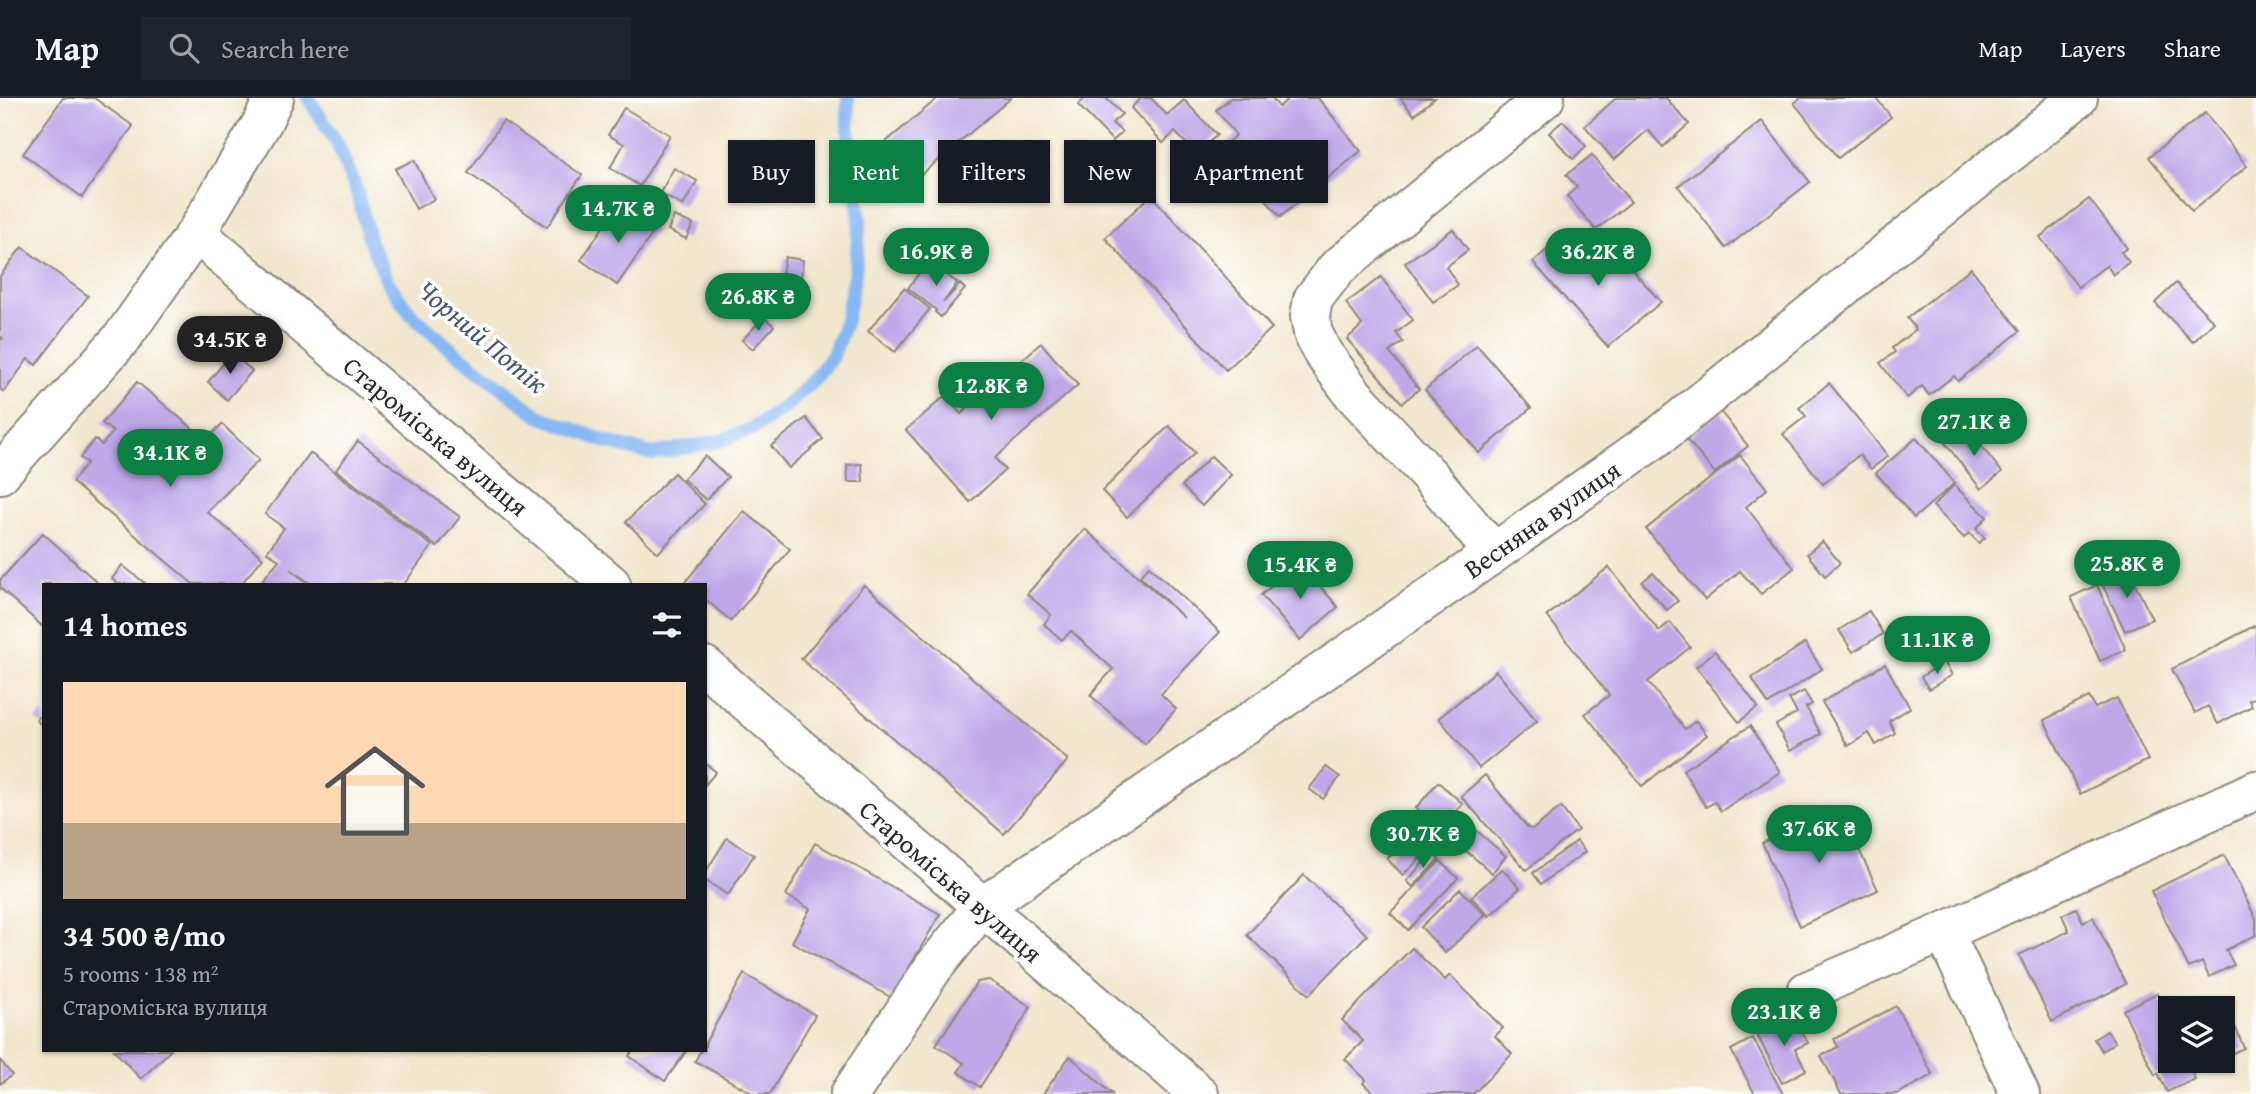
<!DOCTYPE html>
<meta charset="utf-8">
<style>
:root{--surface:#171b24;--page:#20242c;--text:#f1f3f6;--muted:#9ea1a6;--line:#363941;--accent:#0b8043}
body{margin:0;font-family:"Gentium Book Plus",serif;background:var(--page);color:var(--text);height:100vh;display:flex;flex-direction:column;font-size:26px;white-space:nowrap}
*{box-sizing:border-box;margin:0}
p{font-size:23px;color:var(--muted)}
.icon{flex:none;width:38px;height:38px;fill:none;stroke:currentColor;stroke-width:2;stroke-linecap:round;stroke-linejoin:round}
.map{position:relative;flex:1;overflow:hidden}
.sheet{position:absolute;left:42px;top:485px;width:665px;height:469px;display:flex;flex-direction:column;background:var(--surface);border-radius:0px;box-shadow:0 2px 5px #0004}
.sheet>*{flex:none}
.banner{position:absolute;left:728px;top:42px;width:665px;height:63px;display:flex;gap:14px}
.buttons{position:absolute;left:2158px;top:898px;display:grid;gap:14px}
.buttons a{display:grid;place-items:center;width:77px;height:77px;border-radius:0px;background:var(--surface);box-shadow:0 2px 5px #0004;font-size:35px}
.price{position:absolute;translate:-50% -60px;padding:0 16px;border-radius:24px;background:var(--accent);color:#fff;font-size:23px;line-height:46px;filter:drop-shadow(0 2px 4px #0008)}
.price::after{content:'';position:absolute;left:50%;top:42px;width:21px;height:16px;margin-left:-10px;background:inherit;clip-path:polygon(0 0,100% 0,50% 100%)}
.price.active{background:#222;color:#fff}
ul{padding:0;list-style:none}
li{display:grid;align-content:center;gap:14px;height:371px;padding:0 21px}
li+li{border-top:2px solid var(--line)}
li span{display:grid;place-items:center;height:217px;border-radius:0px;color:#555}
li>.icon{margin-inline-start:auto}
span .icon{width:126px;height:126px;fill:#fffc;stroke-width:1}
li b{font-size:30px}
h2{display:flex;justify-content:space-between;align-items:center;height:84px;padding:0 21px;font-size:30px}
.chip{padding:0 24px;border-radius:0px;background:var(--surface);box-shadow:0 2px 5px #0004;font-size:24px;line-height:63px}
.chip.active{background:var(--accent);color:#fff}
header{display:flex;align-items:center;gap:42px;box-sizing:border-box;height:98px;padding:0 35px;background:var(--surface);border-bottom:2px solid var(--line)}
header strong{font-size:33px}
nav{display:flex;gap:38px;margin-inline-start:auto;font-size:24px}
.search{width:490px;height:63px;background:var(--page);display:flex;align-items:center;gap:18px;box-sizing:border-box;padding:0 24px;border-radius:0px;color:var(--muted);font-size:26px}
.map>svg:first-child{display:block}
.lines{fill:none;stroke-linecap:round;stroke-linejoin:round}
.stream{stroke:#87b8f3;stroke-width:14}
.building{fill:#bda8e8}
.minor-casing{stroke:#8e897c;stroke-width:42}
.minor{stroke:#fff;stroke-width:38}
.labels{text-anchor:middle;dominant-baseline:central;stroke-width:7;stroke-linejoin:round;paint-order:stroke}
.street-label{font-size:26px;fill:#2b2b2b;stroke:#fff}
.water-label{font-size:28px;font-style:italic;fill:#4b5c71;stroke:#fff}
</style>
<header>
<strong>Map</strong>
<div class="search"><svg class="icon" aria-label="search" viewBox="0 0 24 24"><circle cx="10" cy="10" r="6"/><path d="M15 15l6 6"/></svg>Search here</div>
<nav><a>Map</a><a>Layers</a><a>Share</a></nav>
</header>
<div class="map">
<svg width="2256" height="996" viewBox="0 0 2256 996">
<rect width="100%" height="100%" fill="#fff"/>
<filter id="ink" filterUnits="userSpaceOnUse"><feTurbulence type="fractalNoise" baseFrequency=".0143" numOctaves="2"/><feDisplacementMap in="SourceGraphic" scale="14" xChannelSelector="R" yChannelSelector="G"/><feConvolveMatrix kernelMatrix="1 2 1 2 8 2 1 2 1" color-interpolation-filters="sRGB"/></filter>
<filter id="wash" filterUnits="userSpaceOnUse"><feTurbulence type="fractalNoise" baseFrequency=".00686" numOctaves="4" result="noise"/><feDisplacementMap in="SourceGraphic" scale="28" xChannelSelector="R" yChannelSelector="G"/><feGaussianBlur stdDeviation="1.57" result="paint"/><feColorMatrix in="noise" values="0 0 0 0 0 0 0 0 0 0 0 0 0 0 0 0 0 1.4 0 .05"/><feComposite in="paint" operator="in"/></filter>
<g filter="url(#wash)">
<rect width="100%" height="100%" fill="#f1e7ce"/>
<g class="lines">
<path class="stream" d="M308,0L337,45L357,94L370,144L388,185L411,216L452,252L539,318L607,344L652,356L719,343L752,331L786,308L815,281L833,257L846,222L855,174L860,122L848,27V0"/>
</g>
<g id="blocks">
<g class="building">
<path d="M63,0H94L133,28L82,99L23,56Z"/>
<path d="M938,0H1011L904,91L874,54Z"/>
<path d="M1085,0H1106L1122,16L1112,25L1122,34L1113,43L1078,7Z"/>
<path d="M1141,0H1151L1167,17L1184,2L1217,37L1196,56L1175,34L1163,45L1131,10Z"/>
<path d="M1231,0H1272L1279,9L1289,0H1318L1361,53L1280,119L1223,48L1236,37L1216,12Z"/>
<path d="M1400,0H1435L1414,17Z"/>
<path d="M1616,0H1666L1689,26L1663,49L1648,32L1614,62L1585,28Z"/>
<path d="M1801,0H1876L1891,19L1838,60L1794,5Z"/>
<path d="M624,10L670,37L640,88L610,70L624,46L608,37Z"/>
<path d="M2205,15L2247,68L2192,113L2149,59Z"/>
<path d="M503,23L582,77L547,129L468,75Z"/>
<path d="M1563,23L1586,48L1573,61L1549,35Z"/>
<path d="M1762,23L1810,84L1726,150L1678,88Z"/>
<path d="M1104,57L1114,73L1076,98L1066,82Z"/>
<path d="M1592,57L1631,104L1596,132L1567,98L1577,89L1566,77Z"/>
<path d="M414,62L434,101L416,111L395,71Z"/>
<path d="M674,70L697,83L683,108L660,95Z"/>
<path d="M1151,97L1272,230L1226,272L1105,140Z"/>
<path d="M2089,101L2127,150L2121,154L2129,164L2113,177L2107,167L2078,189L2040,139Z"/>
<path d="M618,107L655,132L617,187L581,162Z"/>
<path d="M674,118L693,126L686,141L668,132Z"/>
<path d="M1453,131L1468,152L1446,169L1458,187L1433,204L1405,165Z"/>
<path d="M1566,135L1594,166L1612,149L1661,204L1608,249L1533,164Z"/>
<path d="M22,149L88,198L36,267L28,261L4,294L0,291V243L3,240L0,238V178Z"/>
<path d="M785,159L803,162L801,179L782,176Z"/>
<path d="M929,162L957,185L943,205L960,186L965,191L941,219L935,214L936,212L908,190Z"/>
<path d="M1971,170L2020,233L1958,283L1954,278L1929,297L1922,288L1907,300L1880,265L1895,254L1892,250L1916,231L1907,220Z"/>
<path d="M1381,179L1413,222L1396,235L1403,244L1389,254L1419,291L1402,305L1347,241L1362,227L1346,205Z"/>
<path d="M2176,185L2214,224L2193,244L2155,205Z"/>
<path d="M904,190L930,211L895,254L868,233Z"/>
<path d="M764,219L774,228L753,251L742,242Z"/>
<path d="M1041,245L1078,287L995,360L1005,372L970,404L906,332L945,298L961,316Z"/>
<path d="M1477,247L1531,310L1479,355L1425,292Z"/>
<path d="M232,255L252,273L227,302L208,284Z"/>
<path d="M137,284L192,330L157,372L168,381L222,326L259,362L207,414L263,460L241,486H193L72,384L87,365L80,360L95,341L102,347L113,334L102,325Z"/>
<path d="M1829,285L1888,358L1871,371L1859,357L1823,386L1783,336L1806,318L1799,310Z"/>
<path d="M1720,313L1748,348L1715,375L1686,341Z"/>
<path d="M806,320L823,341L789,370L771,348Z"/>
<path d="M1169,328L1195,355L1127,419L1102,393Z"/>
<path d="M1966,329L2002,374L1981,391L1945,345Z"/>
<path d="M1916,340L1955,385L1914,420L1876,375Z"/>
<path d="M358,343L460,419L437,449L336,372Z"/>
<path d="M310,355L432,448L404,486H311L290,471L309,486H259L279,462L267,454L284,430L265,416Z"/>
<path d="M1740,357L1767,391L1746,409L1794,470L1761,496L1740,473L1705,502L1646,431Z"/>
<path d="M705,358L728,379L706,402L683,381Z"/>
<path d="M1211,358L1231,377L1202,408L1182,388Z"/>
<path d="M862,366L863,384H848L847,367Z"/>
<path d="M674,375L705,406L658,455L626,424Z"/>
<path d="M1954,387L1987,419L1976,431L1985,440L1979,445L1969,435L1964,440L1933,408Z"/>
<path d="M744,413L790,451L731,523L705,501V486H688L685,484Z"/>
<path d="M1085,431L1184,520L1140,478L1149,468L1220,534L1161,596L1176,611L1145,646L1090,597L1113,571L1071,533L1062,542L1044,526L1051,517L1027,496Z"/>
<path d="M43,435L99,486H44V530L0,490V482Z"/>
<path d="M1822,443L1840,465L1825,478L1807,456Z"/>
<path d="M1299,464L1338,509L1300,542L1261,497Z"/>
<path d="M122,467L146,486H118L112,481Z"/>
<path d="M1609,469L1659,533L1670,524L1690,549L1648,584L1685,631L1696,623L1707,637L1642,688L1585,616L1609,597L1547,518Z"/>
<path d="M2128,471L2152,521L2125,533L2101,484Z"/>
<path d="M1653,475L1678,503L1667,512L1642,484Z"/>
<path d="M864,487L1068,662L1004,736L801,561Z"/>
<path d="M2097,487L2126,552L2100,563L2071,499Z"/>
<path d="M1869,513L1883,536L1853,554L1839,532Z"/>
<path d="M2256,527V599L2249,602L2252,608L2218,626L2208,608L2195,615L2172,571Z"/>
<path d="M1805,545L1822,571L1768,606L1752,580Z"/>
<path d="M1715,553L1758,609L1739,624L1696,569Z"/>
<path d="M1944,564L1952,577L1929,591L1921,579Z"/>
<path d="M1885,566L1910,610L1889,623L1895,635L1876,647L1869,635L1848,648L1822,604Z"/>
<path d="M1496,573L1537,623L1479,670L1439,620Z"/>
<path d="M1804,593L1812,606L1806,609L1821,636L1790,653L1776,627L1797,615L1789,601Z"/>
<path d="M2089,599L2095,610L2117,600L2148,662L2080,696L2044,622Z"/>
<path d="M44,614V629L36,622Z"/>
<path d="M1750,628L1780,674L1721,713L1715,704L1706,709L1683,672Z"/>
<path d="M705,665L716,674L705,687Z"/>
<path d="M1326,669L1340,679L1323,701L1309,691Z"/>
<path d="M1485,677L1528,730L1533,731L1561,709L1578,732L1526,772L1461,698Z"/>
<path d="M1438,684L1463,706L1455,714L1506,758L1492,775L1416,710Z"/>
<path d="M1839,709L1878,792L1800,828L1762,745L1780,737L1778,726L1795,718L1801,726Z"/>
<path d="M1417,731L1433,748L1403,777L1387,761Z"/>
<path d="M727,740L754,757L728,797L705,782V775Z"/>
<path d="M1577,743L1585,754L1541,786L1533,775Z"/>
<path d="M815,745L940,816L892,900L792,844L810,811L786,797Z"/>
<path d="M1432,755L1439,761L1413,789L1407,783Z"/>
<path d="M2224,757L2256,821V837L2226,852L2234,867L2209,879L2202,864L2189,870L2151,793Z"/>
<path d="M1440,763L1458,780L1408,832L1390,815Z"/>
<path d="M1502,771L1520,790L1489,818L1471,799Z"/>
<path d="M1304,777L1367,837L1309,897L1247,837Z"/>
<path d="M1460,791L1485,817L1445,855L1421,829Z"/>
<path d="M2076,810L2083,824L2093,819L2126,886L2052,924L2019,857L2069,833L2062,817Z"/>
<path d="M1412,850L1445,882L1450,877L1503,930L1495,938L1512,956L1473,996H1374L1363,985L1366,982L1345,961L1363,943L1342,922Z"/>
<path d="M744,876L815,917L770,996H754L695,963L701,952H705V945Z"/>
<path d="M989,882L1031,909L980,989L958,974L964,965L936,947L977,884Z"/>
<path d="M2157,895L2170,921V962H2186L2195,981L2167,994L2158,975L2155,977L2123,912Z"/>
<path d="M2226,907L2244,950L2222,960V908Z"/>
<path d="M1896,908L1933,977L1897,996H1841L1821,958L1838,949L1834,941Z"/>
<path d="M1794,918L1808,945L1795,951L1806,972L1782,985L1757,937Z"/>
<path d="M2107,933L2115,944L2102,953L2094,941Z"/>
<path d="M1753,940L1783,996H1755L1731,952Z"/>
<path d="M114,952H171L141,981Z"/>
<path d="M633,952H687L665,983L629,958Z"/>
<path d="M1070,958L1112,996H1043Z"/>
<path d="M0,962L12,977L0,986Z"/>
</g>
</g>
</g>
<g filter="url(#ink)">
<use href="#blocks" fill-opacity="0" stroke="#8e897c" stroke-width="2"/>
<g class="lines">
<g class="minor-casing">
<g id="minor">
<path d="M196,135L611,486"/>
<path d="M0,376L122,240L196,135L262,25L274,0"/>
<path d="M1494,455L1428,376L1354,297L1322,254L1313,235L1310,218L1313,201L1337,170L1545,0"/>
<path d="M705,568L1199,996"/>
<path d="M1944,834L2020,996"/>
<path d="M1807,893L1944,834L2256,692"/>
<path d="M850,996L933,870L982,809L1494,455L1663,335L2078,0"/>
</g>
</g>
<use href="#minor" class="minor"/>
</g>
</g>
<g class="labels">
<g class="street-label">
<text transform="translate(436 338) rotate(40)">Староміська вулиця</text>
<text transform="translate(1542 421) rotate(-35)">Весняна вулиця</text>
<text transform="translate(951 783) rotate(41)">Староміська вулиця</text>
</g>
<g class="water-label">
<text transform="translate(483 238) rotate(40)">Чорний Потік</text>
</g>
</g>
</svg>
<div class="buttons">
<a><svg class="icon" aria-label="layers" viewBox="0 0 24 24"><path d="M12 4l9 5-9 5-9-5zM3 14l9 5 9-5"/></svg></a>
</div>
<b class="price" style="left:618px;top:147px">14.7K ₴</b>
<b class="price" style="left:936px;top:190px">16.9K ₴</b>
<b class="price" style="left:1598px;top:190px">36.2K ₴</b>
<b class="price" style="left:758px;top:235px">26.8K ₴</b>
<b class="price active" style="left:230px;top:278px">34.5K ₴</b>
<b class="price" style="left:991px;top:324px">12.8K ₴</b>
<b class="price" style="left:1974px;top:360px">27.1K ₴</b>
<b class="price" style="left:170px;top:391px">34.1K ₴</b>
<b class="price" style="left:2127px;top:502px">25.8K ₴</b>
<b class="price" style="left:1300px;top:503px">15.4K ₴</b>
<b class="price" style="left:1937px;top:578px">11.1K ₴</b>
<b class="price" style="left:1819px;top:767px">37.6K ₴</b>
<b class="price" style="left:1423px;top:772px">30.7K ₴</b>
<b class="price" style="left:1784px;top:950px">23.1K ₴</b>
<div class="banner">
<a class="chip">Buy</a>
<a class="chip active">Rent</a>
<a class="chip">Filters</a>
<a class="chip">New</a>
<a class="chip">Apartment</a>
</div>
<section class="sheet">
<h2>14 homes<svg class="icon" aria-label="filters" viewBox="0 0 24 24"><path d="M4 7h16M4 17h16"/><circle cx="9" cy="7" r="2"/><circle cx="15" cy="17" r="2"/></svg></h2>
<ul>
<li><span style="background:linear-gradient(#ffd9b3 65%,#b9a48a 0)"><svg class="icon" aria-label="home" viewBox="0 0 24 24"><path d="M3 11l9-7 9 7M6 9v11h12V9"/></svg></span><div><b>34 500 ₴/mo</b><p>5 rooms · 138 m²</p><p>Староміська вулиця</p></div></li>
</ul>
</section>
</div>
